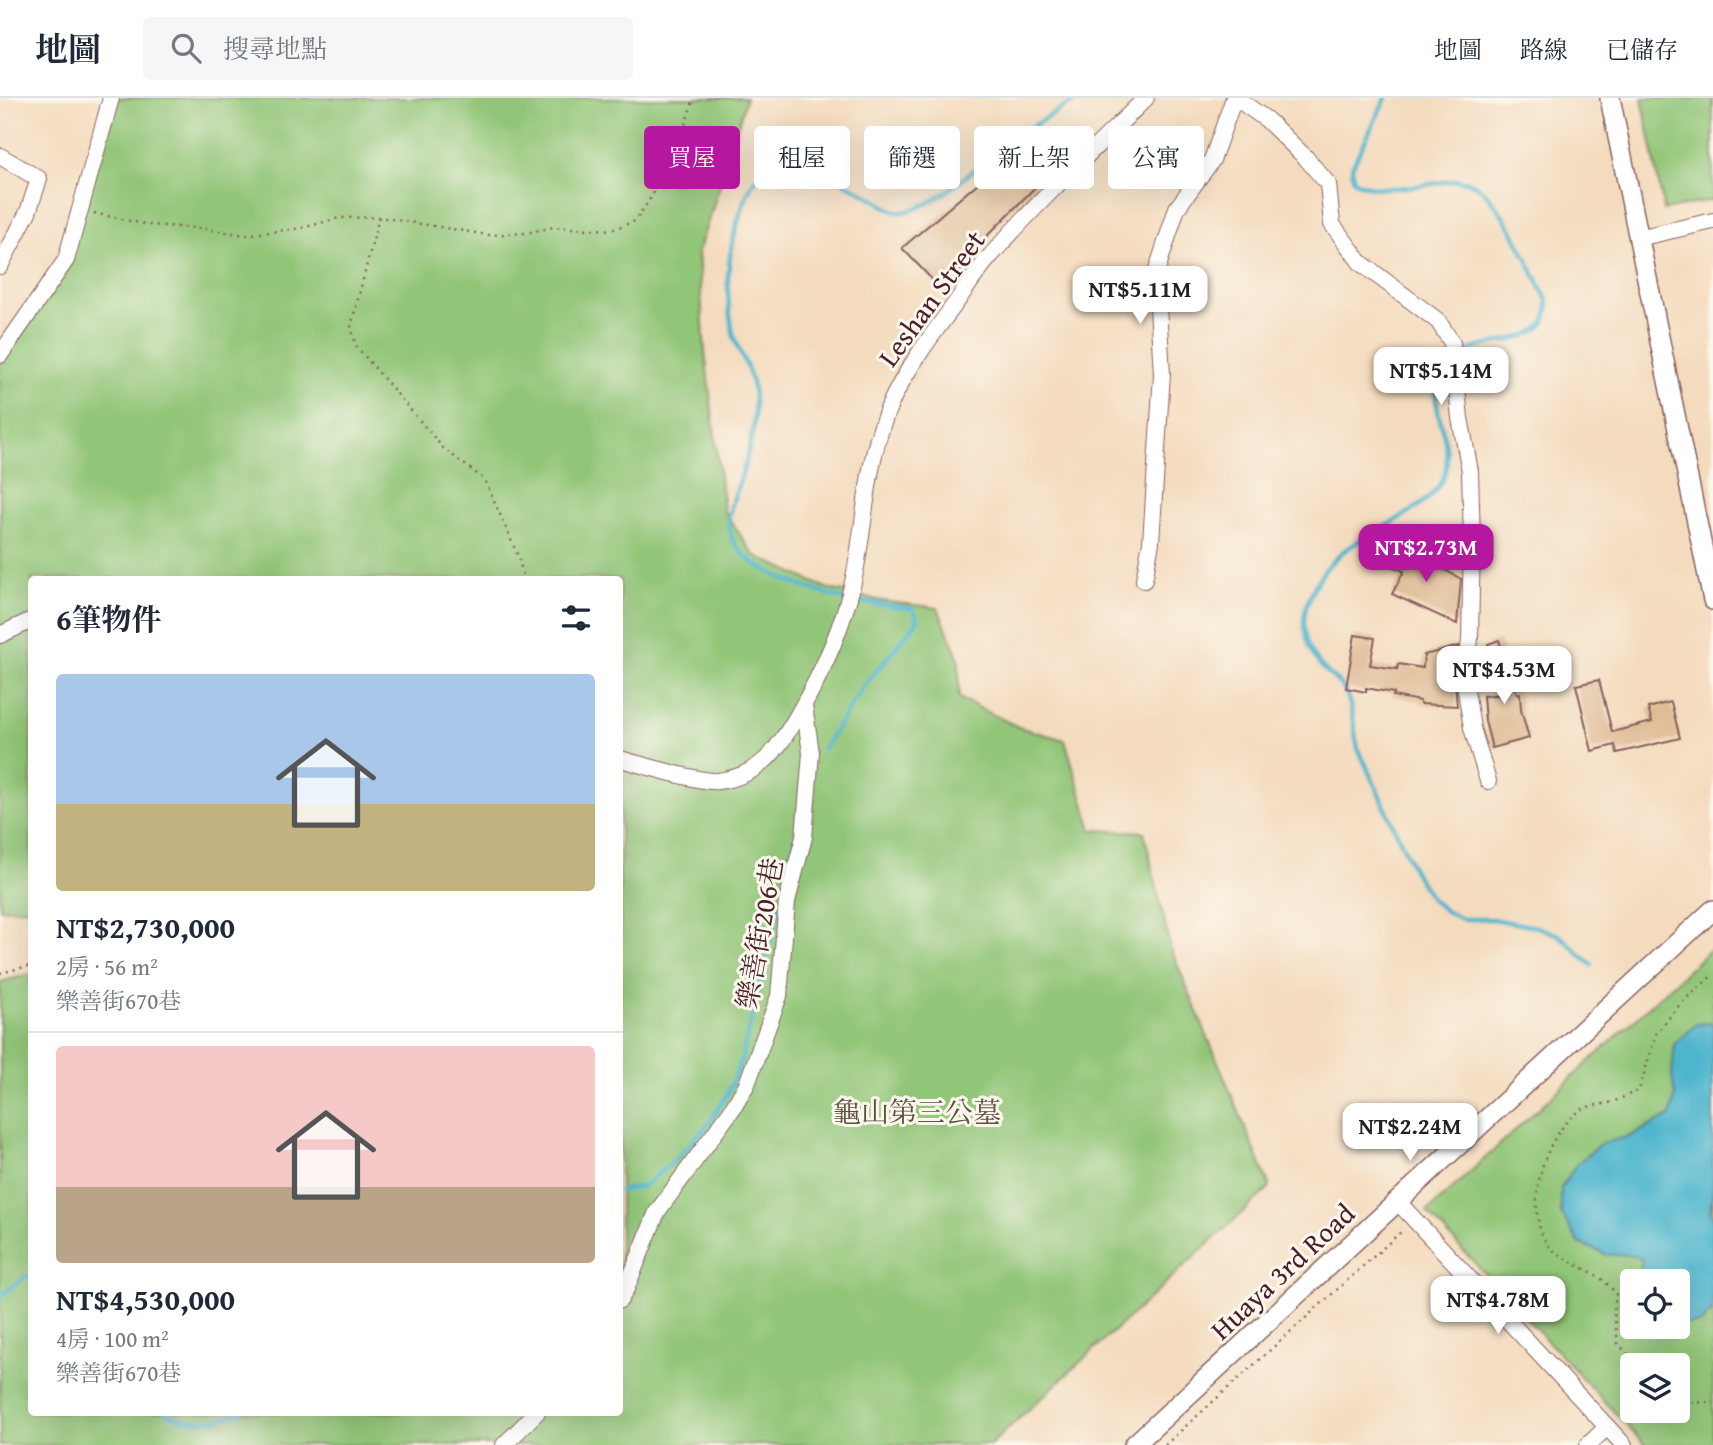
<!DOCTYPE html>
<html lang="zh-TW">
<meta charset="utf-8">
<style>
:root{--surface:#fff;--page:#f6f6f7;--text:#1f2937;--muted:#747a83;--line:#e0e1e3;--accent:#b5179e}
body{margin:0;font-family:"Gentium Book Plus","Noto Serif TC",serif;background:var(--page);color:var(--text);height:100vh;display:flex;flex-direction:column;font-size:26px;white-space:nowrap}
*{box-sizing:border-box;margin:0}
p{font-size:23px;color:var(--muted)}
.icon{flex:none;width:38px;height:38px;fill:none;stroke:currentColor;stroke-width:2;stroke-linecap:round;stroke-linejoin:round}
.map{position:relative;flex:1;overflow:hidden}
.details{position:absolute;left:28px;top:478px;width:595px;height:840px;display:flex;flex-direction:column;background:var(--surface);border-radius:7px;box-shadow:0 7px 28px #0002}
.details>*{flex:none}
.top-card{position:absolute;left:644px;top:28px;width:665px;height:63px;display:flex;gap:14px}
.buttons{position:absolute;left:1620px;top:1171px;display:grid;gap:14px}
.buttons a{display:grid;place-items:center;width:70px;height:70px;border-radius:7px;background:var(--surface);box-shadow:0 7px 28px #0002;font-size:35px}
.price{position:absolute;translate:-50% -60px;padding:0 16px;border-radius:14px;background:#fff;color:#222;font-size:23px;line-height:46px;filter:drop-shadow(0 2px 4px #0008)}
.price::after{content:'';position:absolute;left:50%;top:42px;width:21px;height:16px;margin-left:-10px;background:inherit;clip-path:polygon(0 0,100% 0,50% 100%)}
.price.active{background:var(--accent);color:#fff}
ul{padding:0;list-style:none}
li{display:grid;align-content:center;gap:14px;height:371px;padding:0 28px}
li+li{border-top:2px solid var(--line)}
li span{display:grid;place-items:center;height:217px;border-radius:7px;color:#555}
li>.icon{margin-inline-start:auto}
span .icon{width:126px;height:126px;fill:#fffc;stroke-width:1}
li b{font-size:30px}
h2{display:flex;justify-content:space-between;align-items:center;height:84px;padding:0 28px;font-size:30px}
.tag{padding:0 24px;border-radius:7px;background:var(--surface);box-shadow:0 7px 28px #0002;font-size:24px;line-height:63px}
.tag.active{background:var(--accent);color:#fff}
header{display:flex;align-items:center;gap:42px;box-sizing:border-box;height:98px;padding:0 35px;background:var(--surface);border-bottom:2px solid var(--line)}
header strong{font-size:33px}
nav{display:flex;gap:38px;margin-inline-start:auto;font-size:24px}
.search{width:490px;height:63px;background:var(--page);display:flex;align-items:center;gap:18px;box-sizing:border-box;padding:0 24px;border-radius:7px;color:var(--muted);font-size:26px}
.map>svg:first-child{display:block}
.green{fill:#91c577;stroke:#6e7251;stroke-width:2;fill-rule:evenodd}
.water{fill:#4eb5cd;stroke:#4c6a7c;stroke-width:2}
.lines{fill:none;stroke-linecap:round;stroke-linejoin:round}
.stream{stroke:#4eb5cd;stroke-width:4.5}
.building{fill:#e0bd97}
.minor-casing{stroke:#86615e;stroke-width:18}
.tertiary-casing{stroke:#86615e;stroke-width:22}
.path{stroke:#86615e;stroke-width:2.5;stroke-dasharray:2 5;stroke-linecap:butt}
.minor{stroke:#fff;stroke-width:16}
.tertiary{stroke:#fff;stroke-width:19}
.labels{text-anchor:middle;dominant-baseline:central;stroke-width:6;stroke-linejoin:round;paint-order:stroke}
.street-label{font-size:28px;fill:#4a1f2b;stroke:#fbf7ec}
.park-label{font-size:28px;fill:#5f5142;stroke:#fbf7ec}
</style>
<header>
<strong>地圖</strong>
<div class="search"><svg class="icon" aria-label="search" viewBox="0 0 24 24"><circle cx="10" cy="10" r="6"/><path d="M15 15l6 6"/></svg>搜尋地點</div>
<nav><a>地圖</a><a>路線</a><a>已儲存</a></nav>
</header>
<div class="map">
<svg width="1713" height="1347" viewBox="0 0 1713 1347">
<rect width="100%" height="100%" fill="#fbf7ec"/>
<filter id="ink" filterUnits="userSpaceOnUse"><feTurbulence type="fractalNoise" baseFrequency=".0143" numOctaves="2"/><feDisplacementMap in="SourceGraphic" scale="14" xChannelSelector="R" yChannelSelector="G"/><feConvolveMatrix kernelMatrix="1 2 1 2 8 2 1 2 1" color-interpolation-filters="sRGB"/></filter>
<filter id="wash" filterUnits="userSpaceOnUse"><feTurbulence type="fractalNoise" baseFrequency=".00686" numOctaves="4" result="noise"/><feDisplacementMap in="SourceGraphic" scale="28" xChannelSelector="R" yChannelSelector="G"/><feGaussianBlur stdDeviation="1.57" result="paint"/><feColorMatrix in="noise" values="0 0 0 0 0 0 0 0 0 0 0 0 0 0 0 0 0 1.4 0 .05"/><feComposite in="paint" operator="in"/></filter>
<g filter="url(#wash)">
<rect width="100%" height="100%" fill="#f4dbbe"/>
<g class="green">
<path d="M111,0H746L727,66L698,154L705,254L724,413L754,457L826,490L882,503L938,510L959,561V600L1018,629L1065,642L1092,732L1144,734L1170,849L1270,1089L990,1347H0V884L31,876L32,1314H620V481H32L31,815L28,810L0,811V251L79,132Z"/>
<path d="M1642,0H1713V102L1664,112Z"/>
<path d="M1713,849V1347H1645L1427,1114ZM1633,1183H1678V1228H1633ZM1633,1267H1678V1312H1633Z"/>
</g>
<path class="water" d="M1713,925V1091L1710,1113L1713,1120V1212L1701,1225L1678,1227V1183H1636L1642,1162L1635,1157H1607L1579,1145L1561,1115V1090L1576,1067L1600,1046L1630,1038L1670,1018L1675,999L1672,976L1675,945L1697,926Z"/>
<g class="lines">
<g class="stream">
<path d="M1386,0L1352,69L1353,81C1372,99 1432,85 1458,82C1468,84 1476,86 1483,93C1511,120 1529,168 1547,202C1554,242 1509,240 1483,248C1474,250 1466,254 1457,258"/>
<path d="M1449,261C1415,293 1458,340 1444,378C1432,409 1382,428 1356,445C1335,457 1320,475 1311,496C1306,507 1302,520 1305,532C1307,549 1315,563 1327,574C1333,580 1341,585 1345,593C1354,611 1353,631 1358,650L1416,777L1432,802L1447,814L1462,821H1492L1537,829L1559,837L1592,867"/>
<path d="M844,501C812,492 751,475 734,444C721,420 735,401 741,379C746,364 750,348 753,332C755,319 755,298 752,285C749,268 737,252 733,235C724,190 727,154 742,110C747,96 753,79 766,71C795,54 848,86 874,101C882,106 893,115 902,114C940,109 976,66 1007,45C1030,29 1055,15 1079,0"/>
<path d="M823,651L863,589L916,525L918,520L913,511L853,503"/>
<path d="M793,751L797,734"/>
<path d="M620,1093L643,1088L673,1064L709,1025L727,997L741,963L780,804"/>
<path d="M0,1198L25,1179L32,1178"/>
<path d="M165,1314C192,1328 215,1324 242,1314"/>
</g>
</g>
<g id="blocks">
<g class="building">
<path d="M1035,36L1059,65L988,137L944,194L902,150Z"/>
<path d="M1395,444L1461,481L1457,526L1392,496L1404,473L1385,466Z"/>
<path d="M1355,537L1375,540L1370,567L1397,571L1398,566L1423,570L1424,557L1459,548L1455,585L1457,608L1420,606V603L1393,598L1394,595L1366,590V594L1346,590Z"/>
<path d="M1499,542L1517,596L1520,595L1521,612L1529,640L1492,650L1485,623L1483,598L1505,596L1488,546Z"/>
<path d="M1599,582L1612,634L1652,624L1648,610L1671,604L1680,640L1617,655L1615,647L1592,653L1576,587Z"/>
</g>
</g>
</g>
<g filter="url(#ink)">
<use href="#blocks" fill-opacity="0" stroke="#86615e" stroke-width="2"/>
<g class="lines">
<g class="minor-casing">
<g id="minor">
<path d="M1236,0L1267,22L1306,60L1328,86L1332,126L1361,165L1438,223L1452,245L1460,320L1470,373L1472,441L1470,541L1465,586L1472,630L1488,683"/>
<path d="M0,58L39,81L28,114L0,168"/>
<path d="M1638,140L1713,123"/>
<path d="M0,257L66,162L111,0"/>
<path d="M1144,482L1151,444L1162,276L1156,175L1177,110L1212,62L1234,0"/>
<path d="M0,537L32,522"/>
<path d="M620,661C640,666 700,685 718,683C761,678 779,650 799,615C823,573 842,531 853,484C867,421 865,357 894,298C909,268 929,241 949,214C962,197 973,179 986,163C1036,105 1092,53 1146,0"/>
<path d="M1398,1104L1624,1347"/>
<path d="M620,1202L626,1191L657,1114L733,1010L747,986L779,898L787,803L804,739L811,655L804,607"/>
<path d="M504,1347L537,1314"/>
<path d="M1588,1347L1607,1329"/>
</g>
</g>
<g class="tertiary-casing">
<g id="tertiary">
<path d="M1610,0L1713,502"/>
<path d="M1134,1347L1713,812"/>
</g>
</g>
<g class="path">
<path d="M94,115L149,127L199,130L245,137L302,130L339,120L379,119L488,137L526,135L554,129L611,132L635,123L652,98L666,62L680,42L694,0"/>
<path d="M379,119L351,228L356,248L444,351L485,382L518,458L524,481"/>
<path d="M0,875L29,868L32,854"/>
<path d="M1637,1267L1618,1245L1614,1216L1616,1195C1610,1189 1604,1182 1596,1177C1580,1167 1554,1159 1544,1141C1525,1102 1545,1033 1583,1011C1590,1007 1601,1007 1609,1005C1619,1002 1629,996 1639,992L1656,936L1680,906L1713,877"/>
<path d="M1678,1305L1713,1304"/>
<path d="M1165,1347L1403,1132"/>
</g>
<use href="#minor" class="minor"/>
<use href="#tertiary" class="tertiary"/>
</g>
</g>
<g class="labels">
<g class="street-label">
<text transform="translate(931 200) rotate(-54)">Leshan Street</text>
<text transform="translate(759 835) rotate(-80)">樂善街206巷</text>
<text transform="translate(1282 1173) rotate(-43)">Huaya 3rd Road</text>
</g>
<g class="park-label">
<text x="917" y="1013">龜山第三公墓</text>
</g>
</g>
</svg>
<div class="buttons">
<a><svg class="icon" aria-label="locate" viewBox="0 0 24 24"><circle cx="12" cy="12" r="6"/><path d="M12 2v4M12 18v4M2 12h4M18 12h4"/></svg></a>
<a><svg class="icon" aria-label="layers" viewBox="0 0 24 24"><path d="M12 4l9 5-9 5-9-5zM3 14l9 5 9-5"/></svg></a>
</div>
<b class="price" style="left:1140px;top:228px">NT$5.11M</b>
<b class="price" style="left:1441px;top:309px">NT$5.14M</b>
<b class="price active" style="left:1426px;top:486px">NT$2.73M</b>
<b class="price" style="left:1504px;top:608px">NT$4.53M</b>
<b class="price" style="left:1410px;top:1065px">NT$2.24M</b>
<b class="price" style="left:1498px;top:1238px">NT$4.78M</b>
<div class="top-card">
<a class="tag active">買屋</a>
<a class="tag">租屋</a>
<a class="tag">篩選</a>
<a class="tag">新上架</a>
<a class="tag">公寓</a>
</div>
<section class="details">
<h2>6筆物件<svg class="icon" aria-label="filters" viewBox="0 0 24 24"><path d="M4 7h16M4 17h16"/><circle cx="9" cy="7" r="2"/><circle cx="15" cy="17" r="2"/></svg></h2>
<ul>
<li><span style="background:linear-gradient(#a9c7e8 60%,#c2b280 0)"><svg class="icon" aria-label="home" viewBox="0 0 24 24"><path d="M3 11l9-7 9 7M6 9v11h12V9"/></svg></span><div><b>NT$2,730,000</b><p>2房 · 56 m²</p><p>樂善街670巷</p></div></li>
<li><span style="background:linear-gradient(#f6c9c9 65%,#b9a48a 0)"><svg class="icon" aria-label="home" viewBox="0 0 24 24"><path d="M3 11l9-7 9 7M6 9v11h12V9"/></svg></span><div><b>NT$4,530,000</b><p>4房 · 100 m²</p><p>樂善街670巷</p></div></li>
</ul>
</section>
</div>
